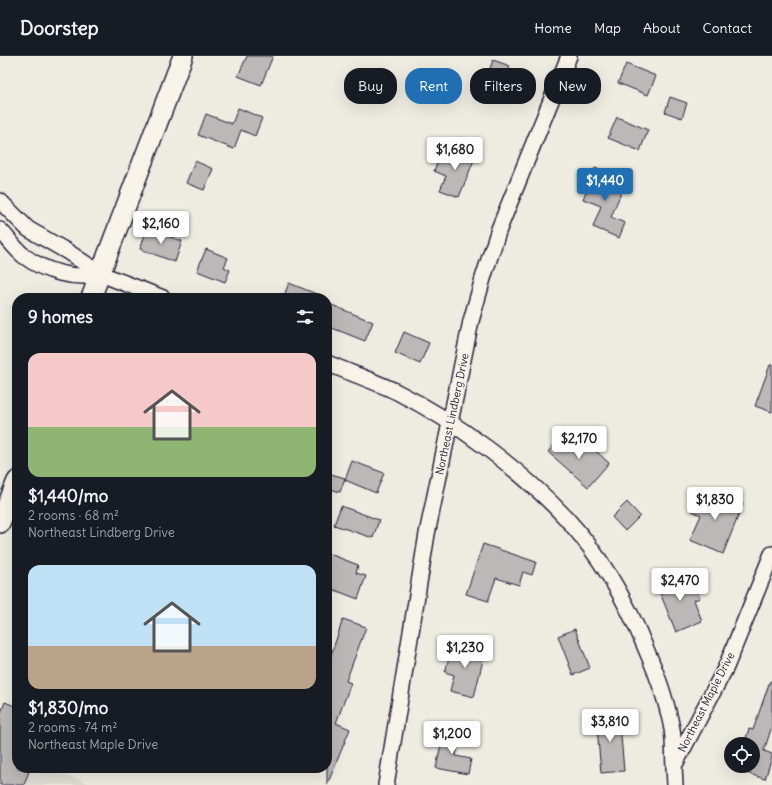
<!DOCTYPE html>
<meta charset="utf-8">
<style>
:root{--surface:#171b24;--page:#20242c;--text:#f1f3f6;--muted:#9ea1a6;--line:#363941;--accent:#1f6fb2}
body{margin:0;font-family:Delius,sans-serif;background:var(--page);color:var(--text);height:100vh;display:flex;flex-direction:column;font-size:15px;white-space:nowrap}
*{box-sizing:border-box;margin:0}
p{font-size:13px;color:var(--muted)}
.icon{flex:none;width:22px;height:22px;fill:none;stroke:currentColor;stroke-width:2;stroke-linecap:round;stroke-linejoin:round}
.map{position:relative;flex:1;overflow:hidden}
.panel{position:absolute;left:12px;top:237px;width:320px;height:480px;display:flex;flex-direction:column;background:var(--surface);border-radius:16px;box-shadow:0 4px 16px #0002}
.panel>*{flex:none}
.guide{position:absolute;left:344px;top:12px;width:368px;height:36px;display:flex;gap:8px}
.fabs{position:absolute;left:724px;top:681px;display:grid;gap:8px}
.fabs a{display:grid;place-items:center;width:36px;height:36px;border-radius:50%;background:var(--surface);box-shadow:0 4px 16px #0002;font-size:20px}
.price{position:absolute;translate:-50% -34px;padding:0 9px;border-radius:4px;background:#fff;color:#222;font-size:13px;line-height:26px;filter:drop-shadow(0 1px 2px #0008)}
.price::after{content:'';position:absolute;left:50%;top:24px;width:12px;height:9px;margin-left:-6px;background:inherit;clip-path:polygon(0 0,100% 0,50% 100%)}
.price.on{background:var(--accent);color:#fff}
ul{padding:0;list-style:none}
li{display:grid;align-content:center;gap:8px;height:212px;padding:0 16px}
li span{display:grid;place-items:center;height:124px;border-radius:12px;color:#555}
li>.icon{margin-inline-start:auto}
span .icon{width:72px;height:72px;fill:#fffc;stroke-width:1}
li b{font-size:17px}
h2{display:flex;justify-content:space-between;align-items:center;height:48px;padding:0 16px;font-size:17px}
.chip{padding:0 14px;border-radius:16px;background:var(--surface);box-shadow:0 4px 16px #0002;font-size:14px;line-height:36px}
.chip.on{background:var(--accent);color:#fff}
header{display:flex;align-items:center;gap:24px;box-sizing:border-box;height:56px;padding:0 20px;background:var(--surface);border-bottom:1px solid var(--line)}
header strong{font-size:19px}
nav{display:flex;gap:22px;margin-inline-start:auto;font-size:14px}
.map>svg:first-child{display:block}
.built{fill:#dfdcd4}
.building{fill:#bbb8b7;stroke:#22223b}
.lines{fill:none;stroke-linecap:round;stroke-linejoin:round}
.minor-casing{stroke:#22223b;stroke-width:18}
.tertiary-casing{stroke:#22223b;stroke-width:22}
.minor{stroke:#f7f3e8;stroke-width:15}
.tertiary{stroke:#f7f3e8;stroke-width:19}
.labels{text-anchor:middle;dominant-baseline:central;stroke-width:3;stroke-linejoin:round;paint-order:stroke}
.street-label{font-size:11px;fill:#22223b;stroke:#f7f3e8}
</style>
<header>
<strong>Doorstep</strong>
<nav><a>Home</a><a>Map</a><a>About</a><a>Contact</a></nav>
</header>
<div class="map">
<svg width="772" height="729" viewBox="0 0 772 729">
<rect width="100%" height="100%" fill="#eeebe1"/>
<filter id="ink" filterUnits="userSpaceOnUse"><feTurbulence type="fractalNoise" baseFrequency=".025" numOctaves="2"/><feDisplacementMap in="SourceGraphic" scale="8" xChannelSelector="R" yChannelSelector="G"/><feConvolveMatrix kernelMatrix="1 2 1 2 8 2 1 2 1" color-interpolation-filters="sRGB"/></filter>
<g filter="url(#ink)">
<path class="built" d="M0,692L17,712H49L92,729H0Z"/>
<g class="building">
<path d="M247,0H273L261,29L238,20Z"/>
<path d="M493,4L510,10L500,38L483,32Z"/>
<path d="M626,8L656,20L648,39L618,27Z"/>
<path d="M670,41L687,47L682,62L665,56Z"/>
<path d="M238,52L262,62L255,80L241,74L234,93L198,79L206,58L232,68Z"/>
<path d="M617,61L648,74L640,95L608,82Z"/>
<path d="M457,91L476,99L459,141L440,134L446,120L434,115L441,98L452,102Z"/>
<path d="M195,105L213,113L204,134L186,127Z"/>
<path d="M595,112L615,120L611,128L623,132L611,161L625,167L619,182L593,171L601,150L583,143Z"/>
<path d="M147,173L182,185L175,206L140,193Z"/>
<path d="M206,193L228,202L224,211L230,214L225,226L197,215Z"/>
<path d="M289,227L324,241V242H283Z"/>
<path d="M327,247L373,266L365,285L327,270Z"/>
<path d="M404,276L429,287L420,308L395,297Z"/>
<path d="M770,309H772V356L755,350Z"/>
<path d="M561,380L570,388L573,385L582,393L587,387L609,407L588,431L548,396Z"/>
<path d="M352,405L384,417L376,437L345,424Z"/>
<path d="M331,418L345,422L340,436L327,432Z"/>
<path d="M711,434L743,448L723,498L690,484L701,459L692,455L700,438L708,442Z"/>
<path d="M627,446L640,460L625,475L612,461Z"/>
<path d="M341,450L379,464L373,482L334,469Z"/>
<path d="M483,488L536,506L532,519L523,516L519,529L496,522L488,545L466,538Z"/>
<path d="M327,497L358,509L356,517L366,520L358,543L327,531Z"/>
<path d="M680,517L686,532L694,529L700,542L694,544L702,565L676,576L656,527Z"/>
<path d="M343,563L366,571L346,625L351,627L336,667L350,673L327,729V611Z"/>
<path d="M575,573L590,612L573,619L558,580Z"/>
<path d="M453,588L485,596L474,641L450,635L454,619L445,616Z"/>
<path d="M770,625L772,626V670L764,695L772,698V701L765,723L740,715L742,710H753V688H744L749,673L753,674Z"/>
<path d="M5,646L17,651V712L29,715L24,729H0V659Z"/>
<path d="M617,657L618,668H620L624,715L601,717L596,659Z"/>
<path d="M444,674L460,677L456,700L471,703L468,718L436,712Z"/>
</g>
<g class="lines">
<g class="minor-casing">
<g id="minor">
<path d="M0,145L28,173L68,196L101,218L163,242"/>
<path d="M0,174C8,182 15,193 24,200C45,216 75,224 101,218"/>
<path d="M327,307C350,317 374,325 397,336C457,366 520,413 566,462C601,500 627,546 646,593C657,618 667,646 672,673C674,685 673,698 674,710"/>
<path d="M386,729L427,478L471,265L484,219L499,173L569,0"/>
<path d="M675,729L674,710L726,611L772,498"/>
</g>
</g>
<g class="tertiary-casing">
<g id="tertiary">
<path d="M91,242L183,0"/>
<path d="M0,467L17,425"/>
</g>
</g>
<use href="#minor" class="minor"/>
<use href="#tertiary" class="tertiary"/>
</g>
</g>
<g class="labels">
<g class="street-label">
<text transform="translate(452 358) rotate(-78)">Northeast Lindberg Drive</text>
<text transform="translate(706 646) rotate(-63)">Northeast Maple Drive</text>
</g>
</g>
</svg>
<div class="fabs">
<a><svg class="icon" aria-label="locate" viewBox="0 0 24 24"><circle cx="12" cy="12" r="6"/><path d="M12 2v4M12 18v4M2 12h4M18 12h4"/></svg></a>
</div>
<b class="price" style="left:455px;top:115px">$1,680</b>
<b class="price on" style="left:605px;top:146px">$1,440</b>
<b class="price" style="left:161px;top:189px">$2,160</b>
<b class="price" style="left:579px;top:404px">$2,170</b>
<b class="price" style="left:715px;top:465px">$1,830</b>
<b class="price" style="left:680px;top:546px">$2,470</b>
<b class="price" style="left:465px;top:613px">$1,230</b>
<b class="price" style="left:610px;top:687px">$3,810</b>
<b class="price" style="left:452px;top:699px">$1,200</b>
<div class="guide">
<a class="chip">Buy</a>
<a class="chip on">Rent</a>
<a class="chip">Filters</a>
<a class="chip">New</a>
</div>
<section class="panel">
<h2>9 homes<svg class="icon" aria-label="filters" viewBox="0 0 24 24"><path d="M4 7h16M4 17h16"/><circle cx="9" cy="7" r="2"/><circle cx="15" cy="17" r="2"/></svg></h2>
<ul>
<li><span style="background:linear-gradient(#f6c9c9 60%,#8fb573 0)"><svg class="icon" aria-label="home" viewBox="0 0 24 24"><path d="M3 11l9-7 9 7M6 9v11h12V9"/></svg></span><div><b>$1,440/mo</b><p>2 rooms · 68 m²</p><p>Northeast Lindberg Drive</p></div></li>
<li><span style="background:linear-gradient(#bfe0f5 65%,#b9a48a 0)"><svg class="icon" aria-label="home" viewBox="0 0 24 24"><path d="M3 11l9-7 9 7M6 9v11h12V9"/></svg></span><div><b>$1,830/mo</b><p>2 rooms · 74 m²</p><p>Northeast Maple Drive</p></div></li>
</ul>
</section>
</div>
